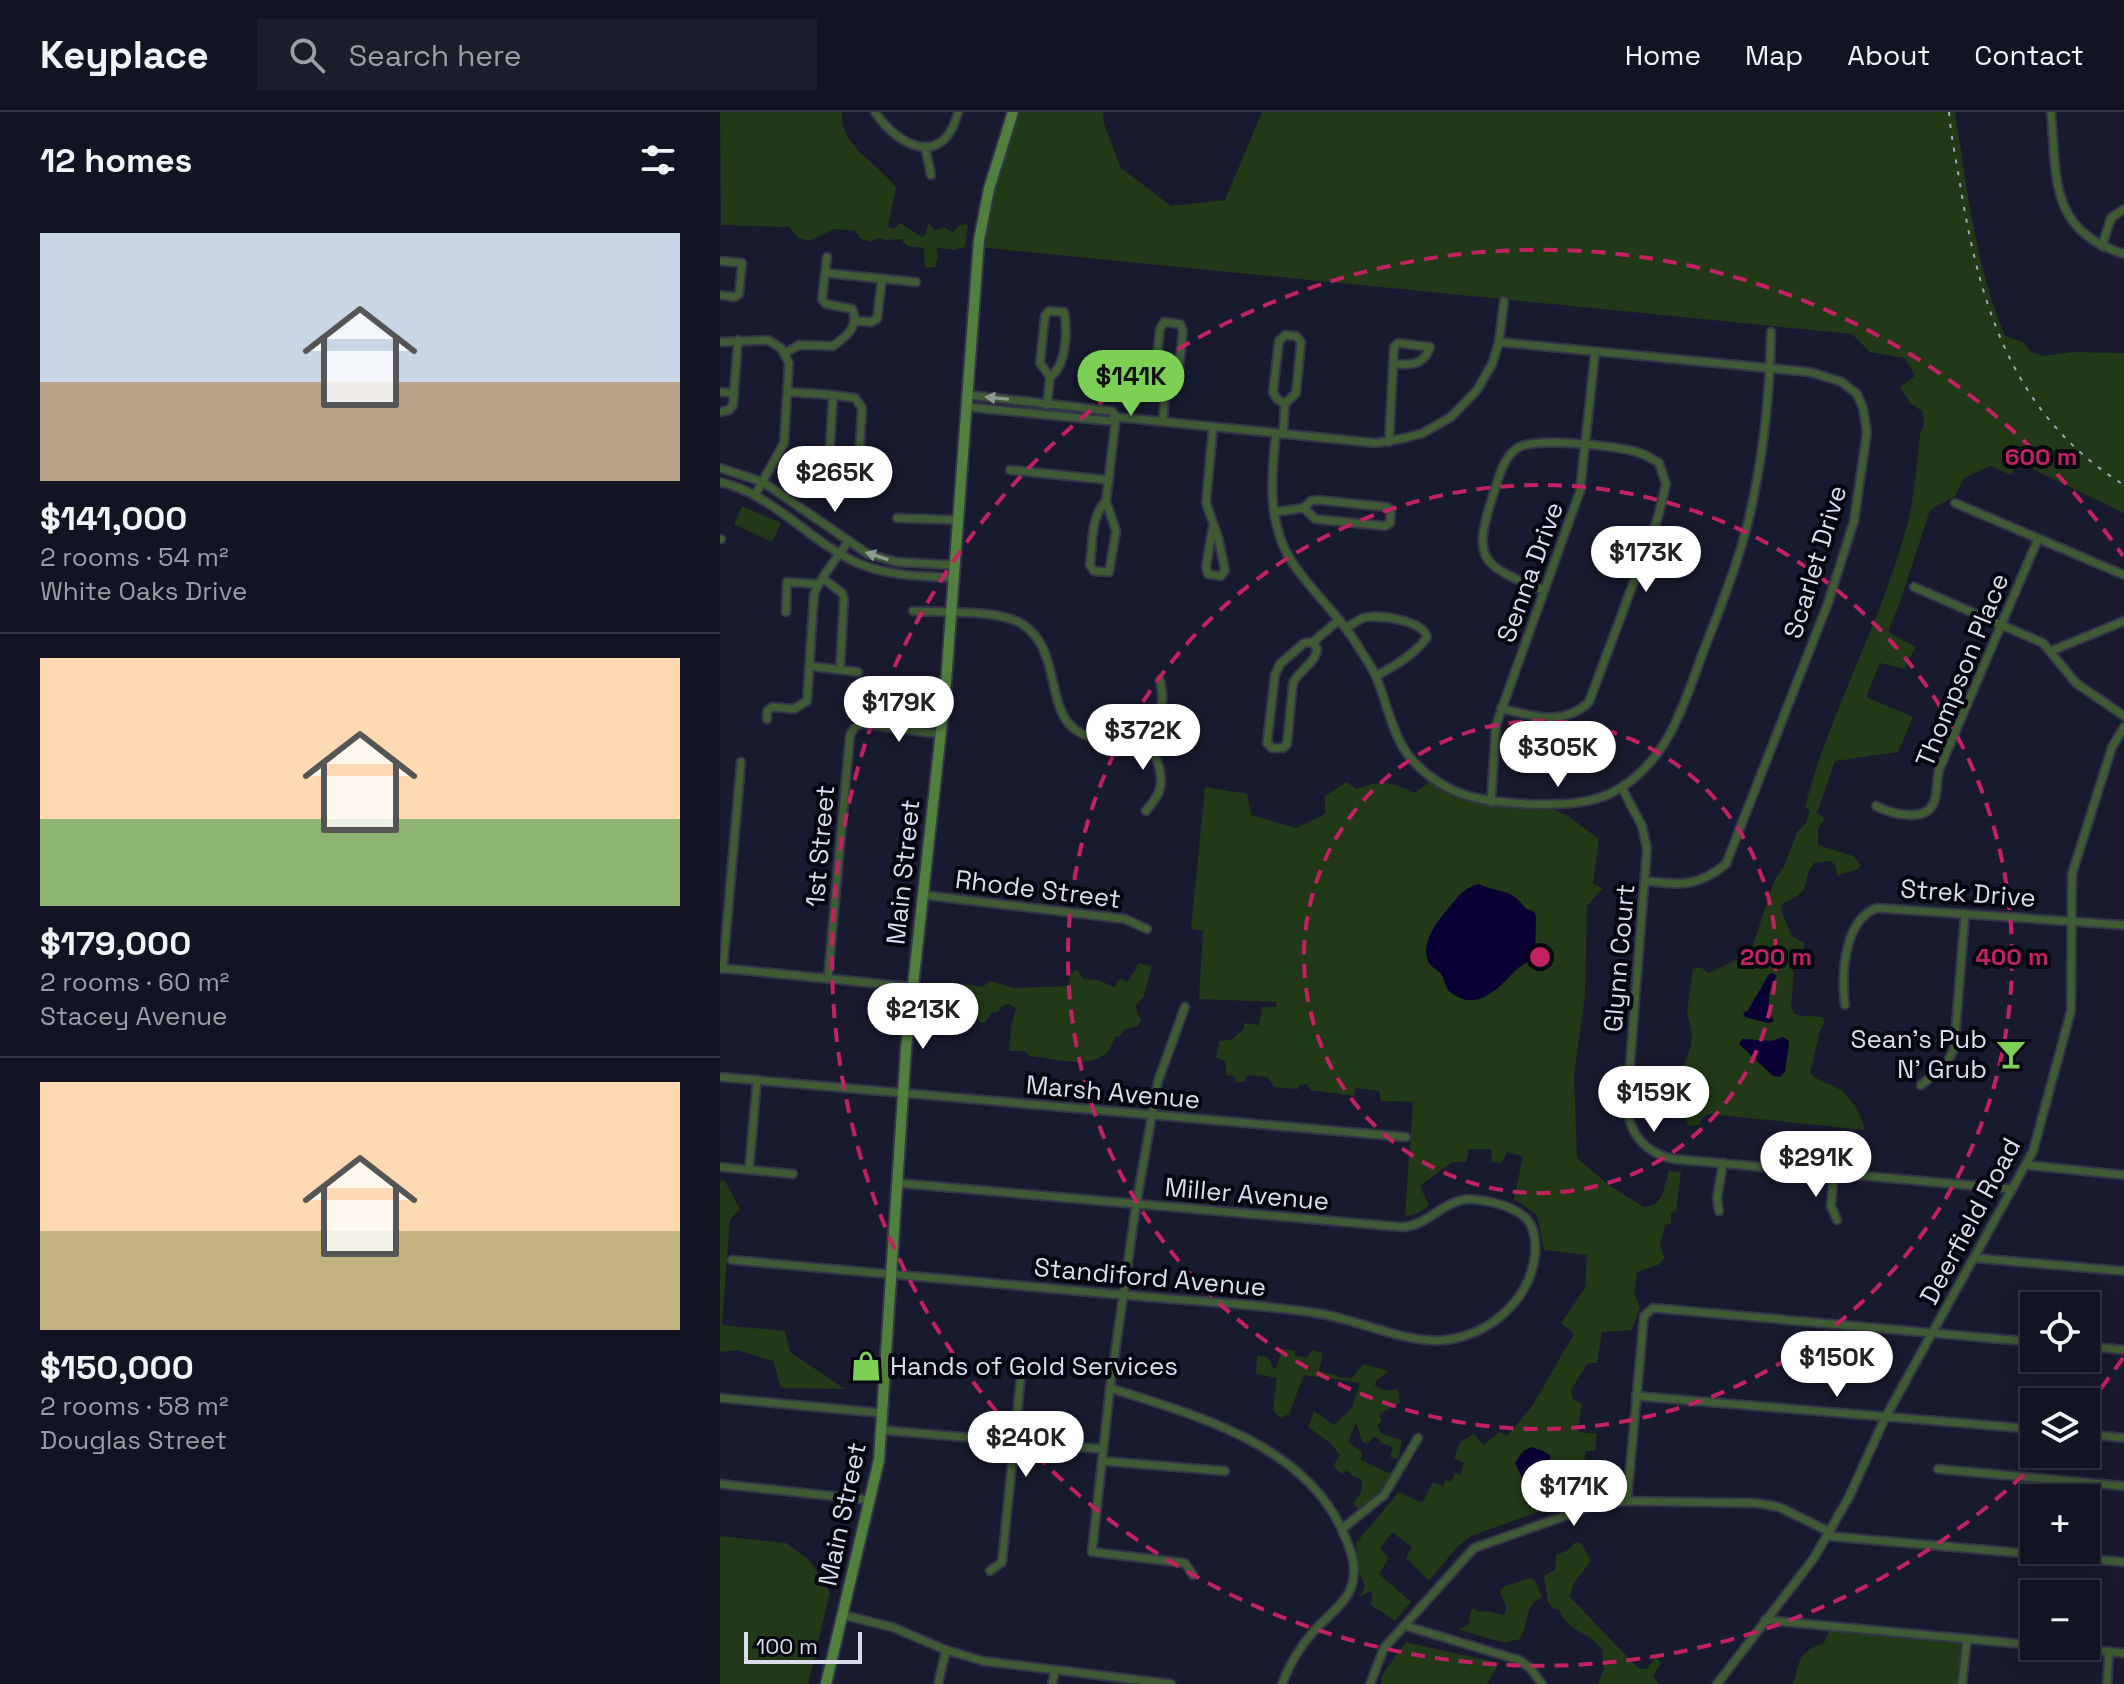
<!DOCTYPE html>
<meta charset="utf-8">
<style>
:root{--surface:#121423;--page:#1b1d2b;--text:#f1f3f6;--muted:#9c9ea6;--line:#313341;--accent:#7cd155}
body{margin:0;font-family:"Space Grotesk",sans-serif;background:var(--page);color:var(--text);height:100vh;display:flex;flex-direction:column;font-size:30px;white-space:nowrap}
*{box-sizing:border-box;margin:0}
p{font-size:26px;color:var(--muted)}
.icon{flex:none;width:44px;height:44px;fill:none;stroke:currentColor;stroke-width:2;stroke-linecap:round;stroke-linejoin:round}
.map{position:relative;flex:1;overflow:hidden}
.details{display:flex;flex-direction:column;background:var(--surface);width:720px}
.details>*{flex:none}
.buttons{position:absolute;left:1300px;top:1180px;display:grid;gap:16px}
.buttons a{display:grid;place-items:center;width:80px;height:80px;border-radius:0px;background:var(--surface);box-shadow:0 4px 20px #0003,0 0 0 2px var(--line);font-size:40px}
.scale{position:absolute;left:24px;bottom:20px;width:118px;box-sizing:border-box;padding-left:8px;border:4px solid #dadcec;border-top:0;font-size:22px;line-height:28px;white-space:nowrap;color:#dadcec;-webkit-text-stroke:6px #05060f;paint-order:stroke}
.price{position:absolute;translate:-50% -68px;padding:0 18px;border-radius:28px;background:#fff;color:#222;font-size:26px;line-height:52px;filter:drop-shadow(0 2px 4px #0008)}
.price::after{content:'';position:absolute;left:50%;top:48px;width:24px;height:18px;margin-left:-12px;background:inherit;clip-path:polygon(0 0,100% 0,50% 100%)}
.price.current{background:var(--accent);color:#111}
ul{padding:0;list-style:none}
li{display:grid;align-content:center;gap:16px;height:424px;padding:0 40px}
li+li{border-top:2px solid var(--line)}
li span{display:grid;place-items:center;height:248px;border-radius:0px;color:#555}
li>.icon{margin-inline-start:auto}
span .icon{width:144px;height:144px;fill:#fffc;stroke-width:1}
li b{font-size:34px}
h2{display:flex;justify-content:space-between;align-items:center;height:96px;padding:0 40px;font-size:34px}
header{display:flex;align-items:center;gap:48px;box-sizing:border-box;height:112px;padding:0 40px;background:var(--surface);border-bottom:2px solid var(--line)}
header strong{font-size:38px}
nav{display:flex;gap:44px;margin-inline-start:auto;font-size:28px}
.search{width:560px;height:72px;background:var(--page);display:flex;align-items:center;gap:20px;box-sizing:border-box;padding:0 28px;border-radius:0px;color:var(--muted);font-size:30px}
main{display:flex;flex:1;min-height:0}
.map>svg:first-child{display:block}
.green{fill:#213917;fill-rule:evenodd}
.water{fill:#090034}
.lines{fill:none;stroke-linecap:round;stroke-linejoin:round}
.street-casing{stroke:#333549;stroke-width:11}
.secondary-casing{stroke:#333549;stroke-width:14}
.street{stroke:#3f5b33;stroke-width:7}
.secondary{stroke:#517f3e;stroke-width:10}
.rail{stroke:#a5a7b8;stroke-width:2;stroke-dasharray:4 8;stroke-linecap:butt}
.oneway{fill:#8c9c90}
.ring{fill:none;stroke:#c32262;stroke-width:4;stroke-dasharray:14 10}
.labels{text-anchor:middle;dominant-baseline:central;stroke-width:8;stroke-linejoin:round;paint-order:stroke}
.street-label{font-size:26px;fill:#dadcec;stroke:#05060f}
.poi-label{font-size:26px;fill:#dadcec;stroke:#05060f;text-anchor:end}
.centre{fill:#c32262;stroke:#05060f;stroke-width:4}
.ring-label{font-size:24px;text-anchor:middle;font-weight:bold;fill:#c32262;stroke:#05060f;stroke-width:8;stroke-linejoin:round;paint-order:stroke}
</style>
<header>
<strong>Keyplace</strong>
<div class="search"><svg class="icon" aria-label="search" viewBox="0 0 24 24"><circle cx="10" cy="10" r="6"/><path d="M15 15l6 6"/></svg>Search here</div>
<nav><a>Home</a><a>Map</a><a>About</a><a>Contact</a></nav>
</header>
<main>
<section class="details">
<h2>12 homes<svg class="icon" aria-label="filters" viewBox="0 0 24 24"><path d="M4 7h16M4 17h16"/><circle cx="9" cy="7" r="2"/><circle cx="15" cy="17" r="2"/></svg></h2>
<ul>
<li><span style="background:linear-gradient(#c9d6e8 60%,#b9a48a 0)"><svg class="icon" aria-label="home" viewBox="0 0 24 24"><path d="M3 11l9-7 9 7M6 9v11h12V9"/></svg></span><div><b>$141,000</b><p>2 rooms · 54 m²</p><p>White Oaks Drive</p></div></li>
<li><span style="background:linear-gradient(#ffd9b3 65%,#8fb573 0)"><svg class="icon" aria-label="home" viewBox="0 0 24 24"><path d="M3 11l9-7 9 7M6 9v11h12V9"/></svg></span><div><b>$179,000</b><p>2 rooms · 60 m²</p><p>Stacey Avenue</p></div></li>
<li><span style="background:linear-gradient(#ffd9b3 60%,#c2b280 0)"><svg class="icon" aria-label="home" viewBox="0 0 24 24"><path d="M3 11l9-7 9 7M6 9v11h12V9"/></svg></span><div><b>$150,000</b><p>2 rooms · 58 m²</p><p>Douglas Street</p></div></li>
</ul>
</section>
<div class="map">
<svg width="1404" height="1572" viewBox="0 0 1404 1572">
<rect width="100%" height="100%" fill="#181a2f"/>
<g class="green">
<path d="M0,0H122C119,35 160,52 176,76L168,115L174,117L180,111L202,125L206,122L208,112L216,118L224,115L233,121L240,113L248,112L245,135L233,138L217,136L218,144L215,155L205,156L204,136L187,134L181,127L167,128L158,126L150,130L140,126L135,119L114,117L90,129L77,125L69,115L1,113Z"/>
<path d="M293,0H383L384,12L401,56L451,94L505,88L542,0H1235C1247,76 1255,152 1285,224L1303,230L1310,239L1322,244L1353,240L1404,241V401L1298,350L1291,363L1270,354L1244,366L1235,384L1210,398L1180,490L1168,520L1196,535L1184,557L1160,551L1146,585L1193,605L1178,640L1115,649L1097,701L1105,706L1098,717V733L1133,744L1141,753L1138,757L1117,764L1116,754L1111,749L1094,751C1079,771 1096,778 1063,791L1061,798L1072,824L1084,831V837L1071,842L1069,851L1074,861L1071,896L1075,903L1102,905L1105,910L1100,919L1090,961C1099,970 1109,971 1119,977C1131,985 1142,1004 1145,1018L989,1002L982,1006L980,1013L969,1014L956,986L955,978L971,934L972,922L967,900L973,857L980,855L989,861L1024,844L1033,833L1054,769L1064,754L1077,720L1086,711L1090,698L1085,695C1109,602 1158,517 1184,424C1194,390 1197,356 1200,321L1204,313L1202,299L1190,291L1180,275L1195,264L1185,246L1150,240L1132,222L258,135ZM1048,865L1054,868L1049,877V911L1025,905L1024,899H1027ZM1066,926L1069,930L1065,959L1059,965L1019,930L1023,927L1051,929Z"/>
<path d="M22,394L61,411L52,430L14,412Z"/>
<path d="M714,667L734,680L825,693L848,704L879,727L873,772L883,776L867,794L865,883L854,963L857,1046L890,1074L924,1095L936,1092L942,1083L949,1059L961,1060L956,1099L951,1101V1111L945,1113L940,1134L945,1146L938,1153L917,1160L914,1181L920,1195L912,1218L882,1220L877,1251H868L851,1278L853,1288L862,1291L858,1320L877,1322L875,1339H866L863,1358L831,1372L837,1393L751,1424L736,1436L709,1469L686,1446L692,1435L672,1420L660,1437L669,1446L659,1462L691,1490L675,1509L651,1493L652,1479L639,1485L645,1474L640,1463L636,1431L679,1380L702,1391L713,1370L723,1374L726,1368L731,1370L735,1361L740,1363L744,1351L734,1346L740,1330L754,1322L764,1333L779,1320L787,1324L812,1294L854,1222L841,1211L865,1176L867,1143L824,1138L817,1103L794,1087L803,1044L787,1040L782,1051L772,1050L771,1037H749L746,1050H732L700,1074L709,1094L696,1102L685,1104L693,990L661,989L659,979L636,976L634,984L591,978L587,972L579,973L578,977L554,975L548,965L527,963L524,970H516L515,964L506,963V949L496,946L499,929L511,928L524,917V911L539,913L542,895H556L557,890L479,887L483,819L471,817L485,675L527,682L531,703L576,716L605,702V684L627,670L636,677C660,668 671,669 694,681ZM821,1337L827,1342L832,1360L815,1375H810L797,1356L798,1345L804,1338Z"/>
<path d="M419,851L432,854L424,884L415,894L421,908L418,914L405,917L400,924L395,925C385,963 340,947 310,944L305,939H289L291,915L296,896L288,892L282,894L278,900L271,901L265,911L259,910L257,902L237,900L239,888L236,881L246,872L263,875L269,869L295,876L348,874L351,861L357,857L363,867L378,868L394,875L400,866L408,870Z"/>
<path d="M0,1068L5,1069L20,1097L10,1108L2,1213L65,1219L70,1240L125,1277L61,1276L53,1249L18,1238L0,1240Z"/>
<path d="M562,1237L575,1238V1244L588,1245L592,1238L603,1241L599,1259L617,1263L618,1265L632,1266L643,1252L669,1259L656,1269L655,1274L666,1279L678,1277L680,1291L659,1302L662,1309L657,1314L662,1322L682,1328L678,1347L670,1345L673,1335L660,1331V1327L654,1325L647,1332L642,1330L636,1310L628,1330L642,1340L641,1348L671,1362L660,1380L640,1399L633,1391C640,1383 644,1378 641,1367L633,1364L627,1358L622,1362L613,1354L620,1343L610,1331L588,1315L594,1299L614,1313L632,1296L640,1271L584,1263L569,1302L560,1306L553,1298L557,1266L536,1262L537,1243L548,1245L553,1256L557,1255Z"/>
<path d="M0,1424L66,1431L89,1448L110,1480L88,1572H0Z"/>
<path d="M856,1430L861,1431L871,1449L854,1471L849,1484L918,1556L927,1557L936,1544L941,1551L933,1564L939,1572H878L884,1557L882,1536C876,1533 873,1527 867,1524C855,1518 844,1511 839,1498L833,1497L828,1490L824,1464L835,1458L836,1443L848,1438Z"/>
<path d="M810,1466L815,1469L822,1485C804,1492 809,1512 800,1527L785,1531L737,1517L749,1513L750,1500L753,1496L758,1500L768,1499L784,1503L787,1496L780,1480L783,1475Z"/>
<path d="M1111,1514L1247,1527L1242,1572H1073C1081,1547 1077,1541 1104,1531Z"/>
<path d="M686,1530L689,1531L779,1551L767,1572H661L662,1563Z"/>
</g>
<g class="water">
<path d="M759,772C779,782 791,775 805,796L814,800L816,805C815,818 818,836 810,847C806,852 800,854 796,858C779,875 759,900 733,882C724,877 726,869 721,862C717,857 711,856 708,849C701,832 716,811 726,799C737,787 742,776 759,772Z"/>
<path d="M1049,862L1053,861L1057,864C1048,876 1045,896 1054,909L1049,911L1025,905L1023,901L1028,899Z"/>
<path d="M1063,925L1069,929L1065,959L1060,965L1053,964L1019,932L1023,927L1051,929Z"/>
<path d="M813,1335L830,1343L829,1353L834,1358L813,1376L805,1371L795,1351L805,1338Z"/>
</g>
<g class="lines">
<g class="street-casing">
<g id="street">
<path d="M155,0C179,36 224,56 238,0"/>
<path d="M1331,0C1337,64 1328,119 1404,142"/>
<path d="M205,35L211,63"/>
<path d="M1382,134L1391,106L1404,97"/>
<path d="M0,149L22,151L19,182L14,185L0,183"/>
<path d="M105,161L196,170"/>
<path d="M136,209L151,210L157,207L162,167"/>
<path d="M0,230L48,228L61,236L69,251L64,331L35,383"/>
<path d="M779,230L1090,260L1122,270L1137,282L1143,296L1147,320L1134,409L1108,491L1006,752C978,775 961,773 926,769"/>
<path d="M65,241L79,233L113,234C126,225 140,214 132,197L106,192L102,187L107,145"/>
<path d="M0,280L14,281"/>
<path d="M68,280L113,283L109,352L114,360L129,363L137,358L139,347L142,296L135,286L113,283"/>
<path d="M327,293L330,265L320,251L325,204L329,199L344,200C348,218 346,255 330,265"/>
<path d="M247,295L390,309L396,305L392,299L248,283"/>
<path d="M0,300L9,298L13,293L18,228"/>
<path d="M443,309L445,276L437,269L435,263L440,217L444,210L460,212L463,218L458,266L455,271L445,276"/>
<path d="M493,315L486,391L498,425L505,458L501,464L488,462L486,455L493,414"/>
<path d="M556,321C551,364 547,412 572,450C591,479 618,502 636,531C643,543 652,554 657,567C668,594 673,628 694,650C729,686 761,689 809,692C839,693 876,693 902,675C949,645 964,592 982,543C999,499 1018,452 1029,406C1043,346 1050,282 1051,220"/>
<path d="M563,322L565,292L576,281L581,230L576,224L565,223L559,229L553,280L557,287L565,292"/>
<path d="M669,330L674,235L678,231L710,235C704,254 689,253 673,252"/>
<path d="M0,356L43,370L148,442L177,450L234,453"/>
<path d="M290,358L389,368"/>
<path d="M0,370C54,382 90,431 140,452C169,464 202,464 233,466"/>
<path d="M386,389C370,405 373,431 370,453L374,459L389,460L396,419L386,389L396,305L656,331L685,326L703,321L731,305L757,278L772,252L779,230L784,189"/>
<path d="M1235,391L1404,463"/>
<path d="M554,400L584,396L595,407L665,414L670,411L671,398L667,395L598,388L591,389L584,396"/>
<path d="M177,406L237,408"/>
<path d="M0,427H1"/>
<path d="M104,467L122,481L124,486L120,558"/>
<path d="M1194,475L1323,531L1356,571L1404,604"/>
<path d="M193,499C223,501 278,497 302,512C350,542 315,623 384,627C405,629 419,622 433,608C445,596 443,583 440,568"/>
<path d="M66,500L67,470L97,472"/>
<path d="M626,516C631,513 638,508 643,506C659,502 702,508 707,525C695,543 674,554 656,564"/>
<path d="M593,530L597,537C596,551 579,558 573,571L567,632L563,636H552L547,631L555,563L560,552L584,531L593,530L618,509"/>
<path d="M1331,539L1404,509"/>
<path d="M90,554L138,560"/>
<path d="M781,596C812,605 844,614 869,590L938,405L946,372L939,351C932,347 925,342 917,340C897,334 812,324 796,337C783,347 779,365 774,380C752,447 759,453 823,478"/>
<path d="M47,607V599L52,595L74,597L87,589L94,482C99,468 118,444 128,430"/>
<path d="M421,620C433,635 447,664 438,682C435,688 430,694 426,699"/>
<path d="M902,676L922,714L927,737L907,990C908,1020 923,1040 953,1047L1292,1077"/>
<path d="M771,690L776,613L860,379L875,241"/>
<path d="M1156,694C1170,701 1206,712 1214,690C1218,681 1216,669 1219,658L1318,427"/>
<path d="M203,783L405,807L427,817"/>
<path d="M0,856L193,875"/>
<path d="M3,857L21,650"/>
<path d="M108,866L130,623L135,615L142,612L220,622"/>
<path d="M1125,893C1121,863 1124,807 1157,796L1404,813"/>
<path d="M465,895L438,969L416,1093L390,1276L372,1440L465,1451L473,1463"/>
<path d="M0,965L686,1025"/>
<path d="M1201,973L1226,953L1234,937L1245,802"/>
<path d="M1306,1053L1404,1063"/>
<path d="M0,1055L73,1062"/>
<path d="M29,1058L37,968"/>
<path d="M1114,1061L1111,1094L1117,1108"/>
<path d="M999,1099L997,1086L1003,1051"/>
<path d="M1255,1146L1404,1159"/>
<path d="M12,1148C142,1159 273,1171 404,1183C467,1189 533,1191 596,1201C639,1207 690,1235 732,1227C774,1219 810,1186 815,1143C818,1108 803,1098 771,1090C762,1088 752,1086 742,1088C719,1093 708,1113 682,1115L177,1071"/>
<path d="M1366,1234L1404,1238"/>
<path d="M390,1276C475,1303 589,1333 625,1425C632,1441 637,1455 632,1473C626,1492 606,1505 593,1520C580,1535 569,1553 562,1572"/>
<path d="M916,1284L1314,1317"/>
<path d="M0,1286L162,1301"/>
<path d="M161,1318L383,1337"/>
<path d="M1366,1322L1404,1326"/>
<path d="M382,1349L505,1359"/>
<path d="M1218,1357L1404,1374"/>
<path d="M0,1372L150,1388"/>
<path d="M907,1389L924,1204L933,1196L1314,1230"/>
<path d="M622,1417L664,1383L698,1326"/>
<path d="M1107,1424L1404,1450"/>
<path d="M270,1459L282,1450L302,1253"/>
<path d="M123,1503L172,1515L226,1538L263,1549L451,1572"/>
<path d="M1045,1508L1314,1533"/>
<path d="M686,1514L799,1548L810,1556L822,1572"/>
<path d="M1326,1534L1404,1541"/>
<path d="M218,1572L226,1538"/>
<path d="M332,1572L335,1559"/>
<path d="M650,1572L664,1536L754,1436L879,1392L907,1389L1036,1391L1059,1395L1110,1420"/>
<path d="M997,1572L1094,1446L1129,1385L1165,1306L1313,1039L1351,899L1352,762L1392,635L1404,615"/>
<path d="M1242,1572L1247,1527"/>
<path d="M1387,1572L1389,1540"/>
</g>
</g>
<g class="secondary-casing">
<path id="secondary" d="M106,1572L159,1348L186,937L225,583L259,128L269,77L293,0"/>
</g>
<use href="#street" class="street"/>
<use href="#secondary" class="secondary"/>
<path class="rail" d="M1229,0C1231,26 1237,52 1241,78C1261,198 1295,305 1404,373"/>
</g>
<defs><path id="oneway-solid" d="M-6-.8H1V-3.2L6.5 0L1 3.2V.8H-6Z" transform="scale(2)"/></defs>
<g class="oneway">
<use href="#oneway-solid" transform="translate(277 286) rotate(-174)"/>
<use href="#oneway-solid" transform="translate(157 444) rotate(-162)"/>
</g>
<g class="ring">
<circle cx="820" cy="845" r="236"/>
<circle cx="820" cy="845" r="472"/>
<path d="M1403 1246A708 708 0 0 1 1366 1295M1321 1346A708 708 0 1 1 1403 444"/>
</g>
<defs>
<g id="bar-bare" transform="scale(2.4)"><path d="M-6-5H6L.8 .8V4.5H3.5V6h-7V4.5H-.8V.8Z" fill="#7cd155" stroke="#05060f" stroke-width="2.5" paint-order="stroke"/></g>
<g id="shop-bare" transform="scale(2.4)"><path d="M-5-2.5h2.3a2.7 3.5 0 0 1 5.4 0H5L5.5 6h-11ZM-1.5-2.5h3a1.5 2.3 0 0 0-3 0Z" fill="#7cd155" stroke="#05060f" stroke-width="2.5" paint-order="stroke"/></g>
</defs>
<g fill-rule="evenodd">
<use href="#bar-bare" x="1291" y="942"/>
<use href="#shop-bare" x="146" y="1254"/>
</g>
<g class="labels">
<g class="street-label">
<text transform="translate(1095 450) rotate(-73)">Scarlet Drive</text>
<text transform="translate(810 460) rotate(-70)">Senna Drive</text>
<text transform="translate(1242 558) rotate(-68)">Thompson Place</text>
<text transform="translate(100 734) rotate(-85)">1st Street</text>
<text transform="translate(183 760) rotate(-84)">Main Street</text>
<text transform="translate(318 777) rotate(7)">Rhode Street</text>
<text transform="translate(1248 781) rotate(4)">Strek Drive</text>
<text transform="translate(899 846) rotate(-85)">Glynn Court</text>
<text transform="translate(393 980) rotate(5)">Marsh Avenue</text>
<text transform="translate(527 1082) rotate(5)">Miller Avenue</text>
<text transform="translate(1250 1109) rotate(-62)">Deerfield Road</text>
<text transform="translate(430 1165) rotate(5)">Standiford Avenue</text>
<text transform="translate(122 1402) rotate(-78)">Main Street</text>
</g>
<g class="poi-label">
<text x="1267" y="927">Sean's Pub<tspan x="1267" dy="30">N' Grub</tspan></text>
<text x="170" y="1254" text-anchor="start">Hands of Gold Services</text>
</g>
</g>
<circle cx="820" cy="845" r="12" class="centre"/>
<g class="ring-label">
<text x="1321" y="353">600 m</text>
<text x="1056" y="853">200 m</text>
<text x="1292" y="853">400 m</text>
</g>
</svg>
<div class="buttons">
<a><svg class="icon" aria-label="locate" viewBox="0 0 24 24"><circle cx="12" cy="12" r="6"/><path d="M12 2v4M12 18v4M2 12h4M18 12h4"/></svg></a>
<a><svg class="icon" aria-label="layers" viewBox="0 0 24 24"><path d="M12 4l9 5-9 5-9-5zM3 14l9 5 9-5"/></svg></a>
<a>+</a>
<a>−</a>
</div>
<div class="scale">100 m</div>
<b class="price current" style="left:411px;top:306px">$141K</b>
<b class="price" style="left:115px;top:402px">$265K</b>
<b class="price" style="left:926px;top:482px">$173K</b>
<b class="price" style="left:179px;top:632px">$179K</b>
<b class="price" style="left:423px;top:660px">$372K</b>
<b class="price" style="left:838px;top:677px">$305K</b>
<b class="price" style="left:203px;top:939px">$213K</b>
<b class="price" style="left:934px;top:1022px">$159K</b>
<b class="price" style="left:1096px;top:1087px">$291K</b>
<b class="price" style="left:1117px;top:1287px">$150K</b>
<b class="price" style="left:306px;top:1367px">$240K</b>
<b class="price" style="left:854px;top:1416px">$171K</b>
</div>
</main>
